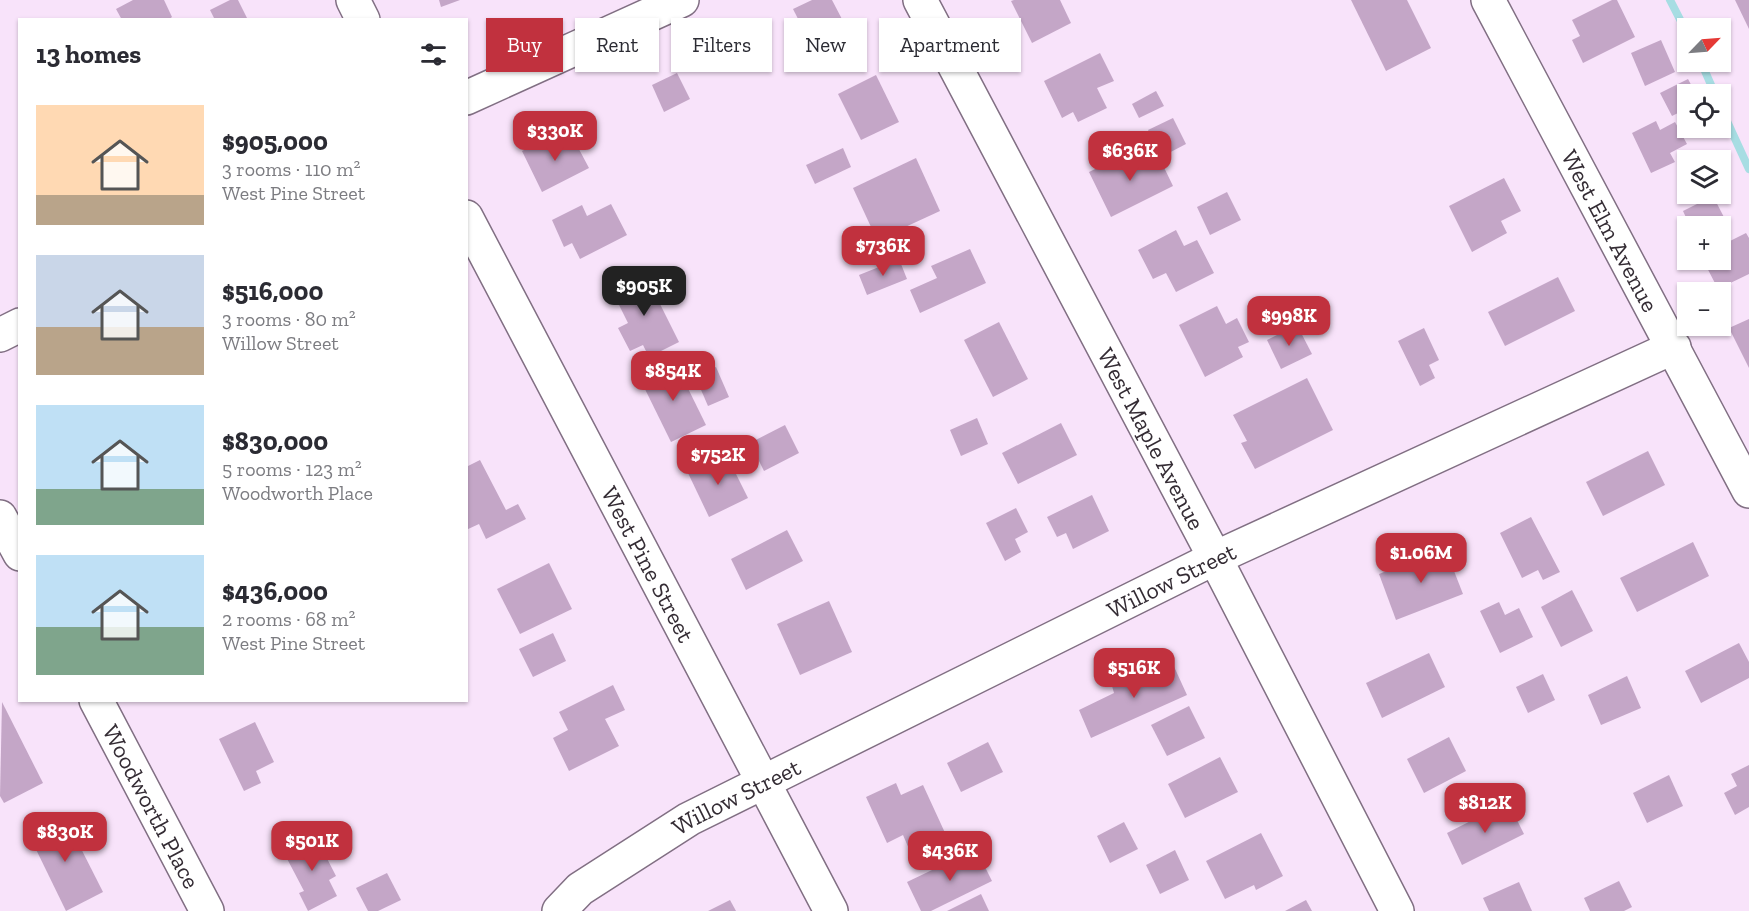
<!DOCTYPE html>
<meta charset="utf-8">
<style>
:root{--surface:#fff;--page:#f7f7f7;--text:#2b2b33;--muted:#7c7c81;--accent:#c1313e}
body{margin:0;font-family:"Zilla Slab",serif;background:var(--page);color:var(--text);height:100vh;display:flex;flex-direction:column;font-size:22px;white-space:nowrap}
*{box-sizing:border-box;margin:0}
p{font-size:20px;color:var(--muted)}
.icon{flex:none;width:33px;height:33px;fill:none;stroke:currentColor;stroke-width:2;stroke-linecap:round;stroke-linejoin:round}
.map{position:relative;flex:1;overflow:hidden}
.details{position:absolute;left:18px;top:18px;width:450px;height:684px;display:flex;flex-direction:column;background:var(--surface);border-radius:0px;box-shadow:0 2px 4px #0004}
.details>*{flex:none}
.top-card{position:absolute;left:486px;top:18px;width:570px;height:54px;display:flex;gap:12px}
.needle{width:39px;rotate:65deg}
.controls{position:absolute;left:1677px;top:18px;display:grid;gap:12px}
.controls a{display:grid;place-items:center;width:54px;height:54px;border-radius:0px;background:var(--surface);box-shadow:0 2px 4px #0004;font-size:30px}
.price{position:absolute;translate:-50% -51px;padding:0 14px;border-radius:12px;background:var(--accent);color:#fff;font-size:20px;line-height:39px;filter:drop-shadow(0 2px 3px #0008)}
.price::after{content:'';position:absolute;left:50%;top:36px;width:18px;height:14px;margin-left:-9px;background:inherit;clip-path:polygon(0 0,100% 0,50% 100%)}
.price.current{background:#222;color:#fff}
ul{padding:0;list-style:none}
li{display:flex;align-items:center;gap:18px;height:150px;padding:0 18px}
li span{display:grid;place-items:center;flex:none;width:168px;height:120px;border-radius:0px;color:#555}
li>.icon{margin-inline-start:auto}
span .icon{width:72px;height:72px;fill:#fffc;stroke-width:1}
li b{font-size:26px}
h2{display:flex;justify-content:space-between;align-items:center;height:72px;padding:0 18px;font-size:26px}
.chip{padding:0 21px;border-radius:0px;background:var(--surface);box-shadow:0 2px 4px #0004;font-size:21px;line-height:54px}
.chip.current{background:var(--accent);color:#fff}
.map>svg:first-child{display:block}
.lines{fill:none;stroke-linecap:round;stroke-linejoin:round}
.stream{stroke:#a7dde3;stroke-width:8}
.building{fill:#c4a6c7}
.minor-casing{stroke:#816f83;stroke-width:36}
.minor{stroke:#fff;stroke-width:33}
.labels{text-anchor:middle;dominant-baseline:central;stroke-width:4.5;stroke-linejoin:round;paint-order:stroke}
.street-label{font-size:24px;fill:#342c34;stroke:#f8e3fa}
</style>
<div class="map">
<svg width="1749" height="911" viewBox="0 0 1749 911">
<rect width="100%" height="100%" fill="#f8e3fa"/>
<g class="lines">
<g class="stream">
<path d="M1670,0L1688,35"/>
<path d="M1701,62L1715,94"/>
<path d="M1720,106L1749,169"/>
</g>
</g>
<g class="building">
<path d="M133,0H164L172,17L168,20H122L116,9Z"/>
<path d="M230,0H238L248,20H215L210,10Z"/>
<path d="M439,0H460L441,7Z"/>
<path d="M812,0H832L856,46L821,64L793,9Z"/>
<path d="M1014,0H1060L1071,23L1032,43L1011,1Z"/>
<path d="M1351,0H1407L1431,48L1386,71Z"/>
<path d="M1612,0H1617L1635,37L1583,63L1572,40L1580,36L1572,20Z"/>
<path d="M1735,0H1749V29Z"/>
<path d="M759,28L771,53L748,64L736,40Z"/>
<path d="M1661,40L1675,72L1645,86L1631,53Z"/>
<path d="M1100,53L1114,81L1097,88L1107,108L1078,122L1073,112L1062,118L1044,81Z"/>
<path d="M677,73L690,99L664,112L652,85Z"/>
<path d="M876,75L899,122L861,140L838,94Z"/>
<path d="M1688,79L1696,94H1688V108L1672,116L1660,93Z"/>
<path d="M1156,91L1164,106L1139,118L1132,104Z"/>
<path d="M1173,118L1186,144L1161,157L1148,130Z"/>
<path d="M1656,121L1660,130L1675,122L1687,144L1670,153L1675,162L1651,173L1632,133Z"/>
<path d="M553,135L558,145L573,138L589,168L542,192L522,151Z"/>
<path d="M843,148L851,167L815,184L806,165Z"/>
<path d="M1128,153L1133,164L1157,153L1173,186L1111,217L1089,172Z"/>
<path d="M916,158L940,211L877,240L853,188Z"/>
<path d="M1504,178L1521,211L1501,221L1507,233L1472,252L1449,206Z"/>
<path d="M1227,192L1241,220L1210,235L1197,207Z"/>
<path d="M1713,196L1727,223L1720,226H1690L1683,211Z"/>
<path d="M611,204L627,235L580,259L572,243L564,247L552,220L582,205L587,216Z"/>
<path d="M1176,230L1184,246L1197,240L1214,273L1176,292L1166,273L1153,279L1138,250Z"/>
<path d="M1746,233L1749,238V274L1718,289L1703,260H1720V246Z"/>
<path d="M970,249L986,283L920,313L910,290L937,278L931,266Z"/>
<path d="M899,259L907,279L867,295L859,275Z"/>
<path d="M644,272L679,342L649,357L643,345L630,351L618,328L628,323L611,289Z"/>
<path d="M1558,277L1575,311L1505,346L1488,312Z"/>
<path d="M1217,306L1226,324L1237,318L1249,342L1238,347L1243,357L1205,377L1179,325Z"/>
<path d="M1749,319V368L1729,328Z"/>
<path d="M999,322L1028,379L993,397L964,340Z"/>
<path d="M1297,325L1312,354L1281,369L1267,340Z"/>
<path d="M1424,328L1439,360L1429,365L1435,378L1420,386L1398,341Z"/>
<path d="M675,362L706,425L671,442L640,379Z"/>
<path d="M716,367L729,397L708,406L695,376Z"/>
<path d="M1307,378L1333,430L1255,469L1241,443L1247,441L1233,415Z"/>
<path d="M977,418L988,444L961,456L950,430Z"/>
<path d="M1061,423L1077,455L1018,484L1002,453Z"/>
<path d="M785,425L799,453L764,471L750,443Z"/>
<path d="M1648,451L1665,485L1603,516L1586,482Z"/>
<path d="M726,454L748,498L709,517L688,473Z"/>
<path d="M480,460L506,510L518,504L526,519L486,539L479,524L466,530V467Z"/>
<path d="M1092,495L1109,531L1073,549L1066,533L1057,537L1047,517Z"/>
<path d="M1016,508L1028,532L1015,539L1021,552L1005,561L986,523Z"/>
<path d="M1531,517L1560,572L1543,580L1538,570L1522,578L1500,533Z"/>
<path d="M787,530L803,561L746,590L731,559Z"/>
<path d="M1693,542L1709,576L1637,612L1620,578Z"/>
<path d="M1445,548L1463,594L1396,620L1379,574Z"/>
<path d="M549,563L572,609L520,634L497,589Z"/>
<path d="M1572,590L1593,631L1561,647L1541,607Z"/>
<path d="M829,601L852,652L800,675L777,624Z"/>
<path d="M1499,602L1505,615L1519,608L1533,637L1500,653L1480,611Z"/>
<path d="M553,633L566,661L533,677L519,649Z"/>
<path d="M1739,643L1749,662V678L1701,703L1685,671Z"/>
<path d="M1429,653L1445,687L1382,718L1366,683Z"/>
<path d="M1171,660L1187,695L1091,738L1079,710L1114,693L1112,686Z"/>
<path d="M1543,674L1555,700L1528,713L1516,687Z"/>
<path d="M1627,676L1641,708L1601,725L1588,695Z"/>
<path d="M613,685L625,710L605,719L619,746L569,771L553,738L568,730L559,712Z"/>
<path d="M2,702L43,783L4,803L0,796Z"/>
<path d="M1189,706L1205,738L1167,756L1151,725Z"/>
<path d="M255,722L274,762L256,771L261,783L244,791L219,739Z"/>
<path d="M1449,737L1466,771L1424,793L1407,759Z"/>
<path d="M988,742L1003,772L961,792L947,763Z"/>
<path d="M1220,757L1238,792L1185,818L1168,784Z"/>
<path d="M1749,765V807L1735,815L1724,793L1737,786L1731,774Z"/>
<path d="M1669,775L1683,806L1647,823L1633,793Z"/>
<path d="M896,783L901,795L923,785L952,848L916,865L903,835L887,843L866,797Z"/>
<path d="M1508,802L1524,834L1462,865L1447,833Z"/>
<path d="M64,815L103,892L66,911L28,833Z"/>
<path d="M1124,822L1138,849L1110,863L1097,836Z"/>
<path d="M1261,833L1283,876L1256,890L1254,885L1225,899L1206,861Z"/>
<path d="M315,835L336,876L329,880L337,896L308,911L299,893L304,891L283,851Z"/>
<path d="M976,849L992,881L931,911H921L907,882Z"/>
<path d="M1175,850L1189,880L1160,894L1146,865Z"/>
<path d="M387,873L401,900L378,911H368L356,888Z"/>
<path d="M1619,881L1632,907L1624,911H1590L1584,898Z"/>
<path d="M1519,882L1532,911H1489L1483,898Z"/>
<path d="M981,894L989,911H947Z"/>
<path d="M730,900L736,911H708Z"/>
<path d="M1306,900L1312,911H1285Z"/>
</g>
<g class="lines">
<g class="minor-casing">
<g id="minor">
<path d="M353,0L363,20"/>
<path id="s1" d="M920,0L1215,558L1397,911"/>
<path id="s2" d="M1488,0L1749,491"/>
<path d="M466,98L682,0"/>
<path id="s3" d="M466,217L831,911"/>
<path d="M0,335L20,325"/>
<path d="M0,517L20,554"/>
<path id="s4" d="M96,700L207,911"/>
<path id="s5" d="M559,911L580,889L689,819L1215,558L1674,347"/>
</g>
</g>
<use href="#minor" class="minor"/>
</g>
<g class="labels">
<g class="street-label">
<text stroke="none"><textPath href="#s2" startOffset="261">West Elm Avenue</textPath></text>
<text stroke="none"><textPath href="#s1" startOffset="496">West Maple Avenue</textPath></text>
<text stroke="none"><textPath href="#s3" startOffset="392">West Pine Street</textPath></text>
<text stroke="none"><textPath href="#s5" startOffset="698">Willow Street</textPath></text>
<text stroke="none"><textPath href="#s5" startOffset="212">Willow Street</textPath></text>
<text stroke="none"><textPath href="#s4" startOffset="120">Woodworth Place</textPath></text>
</g>
</g>
</svg>
<div class="controls">
<a><svg class="needle" viewBox="-14 -14 28 28"><path d="M0-13l5 13h-10z" fill="#e53935"/><path d="M0 13l5-13h-10z" fill="#7c7c81"/></svg></a>
<a><svg class="icon" aria-label="locate" viewBox="0 0 24 24"><circle cx="12" cy="12" r="6"/><path d="M12 2v4M12 18v4M2 12h4M18 12h4"/></svg></a>
<a><svg class="icon" aria-label="layers" viewBox="0 0 24 24"><path d="M12 4l9 5-9 5-9-5zM3 14l9 5 9-5"/></svg></a>
<a>+</a>
<a>−</a>
</div>
<b class="price" style="left:555px;top:162px">$330K</b>
<b class="price" style="left:1130px;top:182px">$636K</b>
<b class="price" style="left:883px;top:277px">$736K</b>
<b class="price current" style="left:644px;top:317px">$905K</b>
<b class="price" style="left:1289px;top:347px">$998K</b>
<b class="price" style="left:673px;top:402px">$854K</b>
<b class="price" style="left:718px;top:486px">$752K</b>
<b class="price" style="left:1421px;top:584px">$1.06M</b>
<b class="price" style="left:1134px;top:699px">$516K</b>
<b class="price" style="left:1485px;top:834px">$812K</b>
<b class="price" style="left:65px;top:863px">$830K</b>
<b class="price" style="left:312px;top:872px">$501K</b>
<b class="price" style="left:950px;top:882px">$436K</b>
<div class="top-card">
<a class="chip current">Buy</a>
<a class="chip">Rent</a>
<a class="chip">Filters</a>
<a class="chip">New</a>
<a class="chip">Apartment</a>
</div>
<section class="details">
<h2>13 homes<svg class="icon" aria-label="filters" viewBox="0 0 24 24"><path d="M4 7h16M4 17h16"/><circle cx="9" cy="7" r="2"/><circle cx="15" cy="17" r="2"/></svg></h2>
<ul>
<li><span style="background:linear-gradient(#ffd9b3 75%,#b9a48a 0)"><svg class="icon" aria-label="home" viewBox="0 0 24 24"><path d="M3 11l9-7 9 7M6 9v11h12V9"/></svg></span><div><b>$905,000</b><p>3 rooms · 110 m²</p><p>West Pine Street</p></div></li>
<li><span style="background:linear-gradient(#c9d6e8 60%,#b9a48a 0)"><svg class="icon" aria-label="home" viewBox="0 0 24 24"><path d="M3 11l9-7 9 7M6 9v11h12V9"/></svg></span><div><b>$516,000</b><p>3 rooms · 80 m²</p><p>Willow Street</p></div></li>
<li><span style="background:linear-gradient(#bfe0f5 70%,#7fa58c 0)"><svg class="icon" aria-label="home" viewBox="0 0 24 24"><path d="M3 11l9-7 9 7M6 9v11h12V9"/></svg></span><div><b>$830,000</b><p>5 rooms · 123 m²</p><p>Woodworth Place</p></div></li>
<li><span style="background:linear-gradient(#bfe0f5 60%,#7fa58c 0)"><svg class="icon" aria-label="home" viewBox="0 0 24 24"><path d="M3 11l9-7 9 7M6 9v11h12V9"/></svg></span><div><b>$436,000</b><p>2 rooms · 68 m²</p><p>West Pine Street</p></div></li>
</ul>
</section>
</div>
